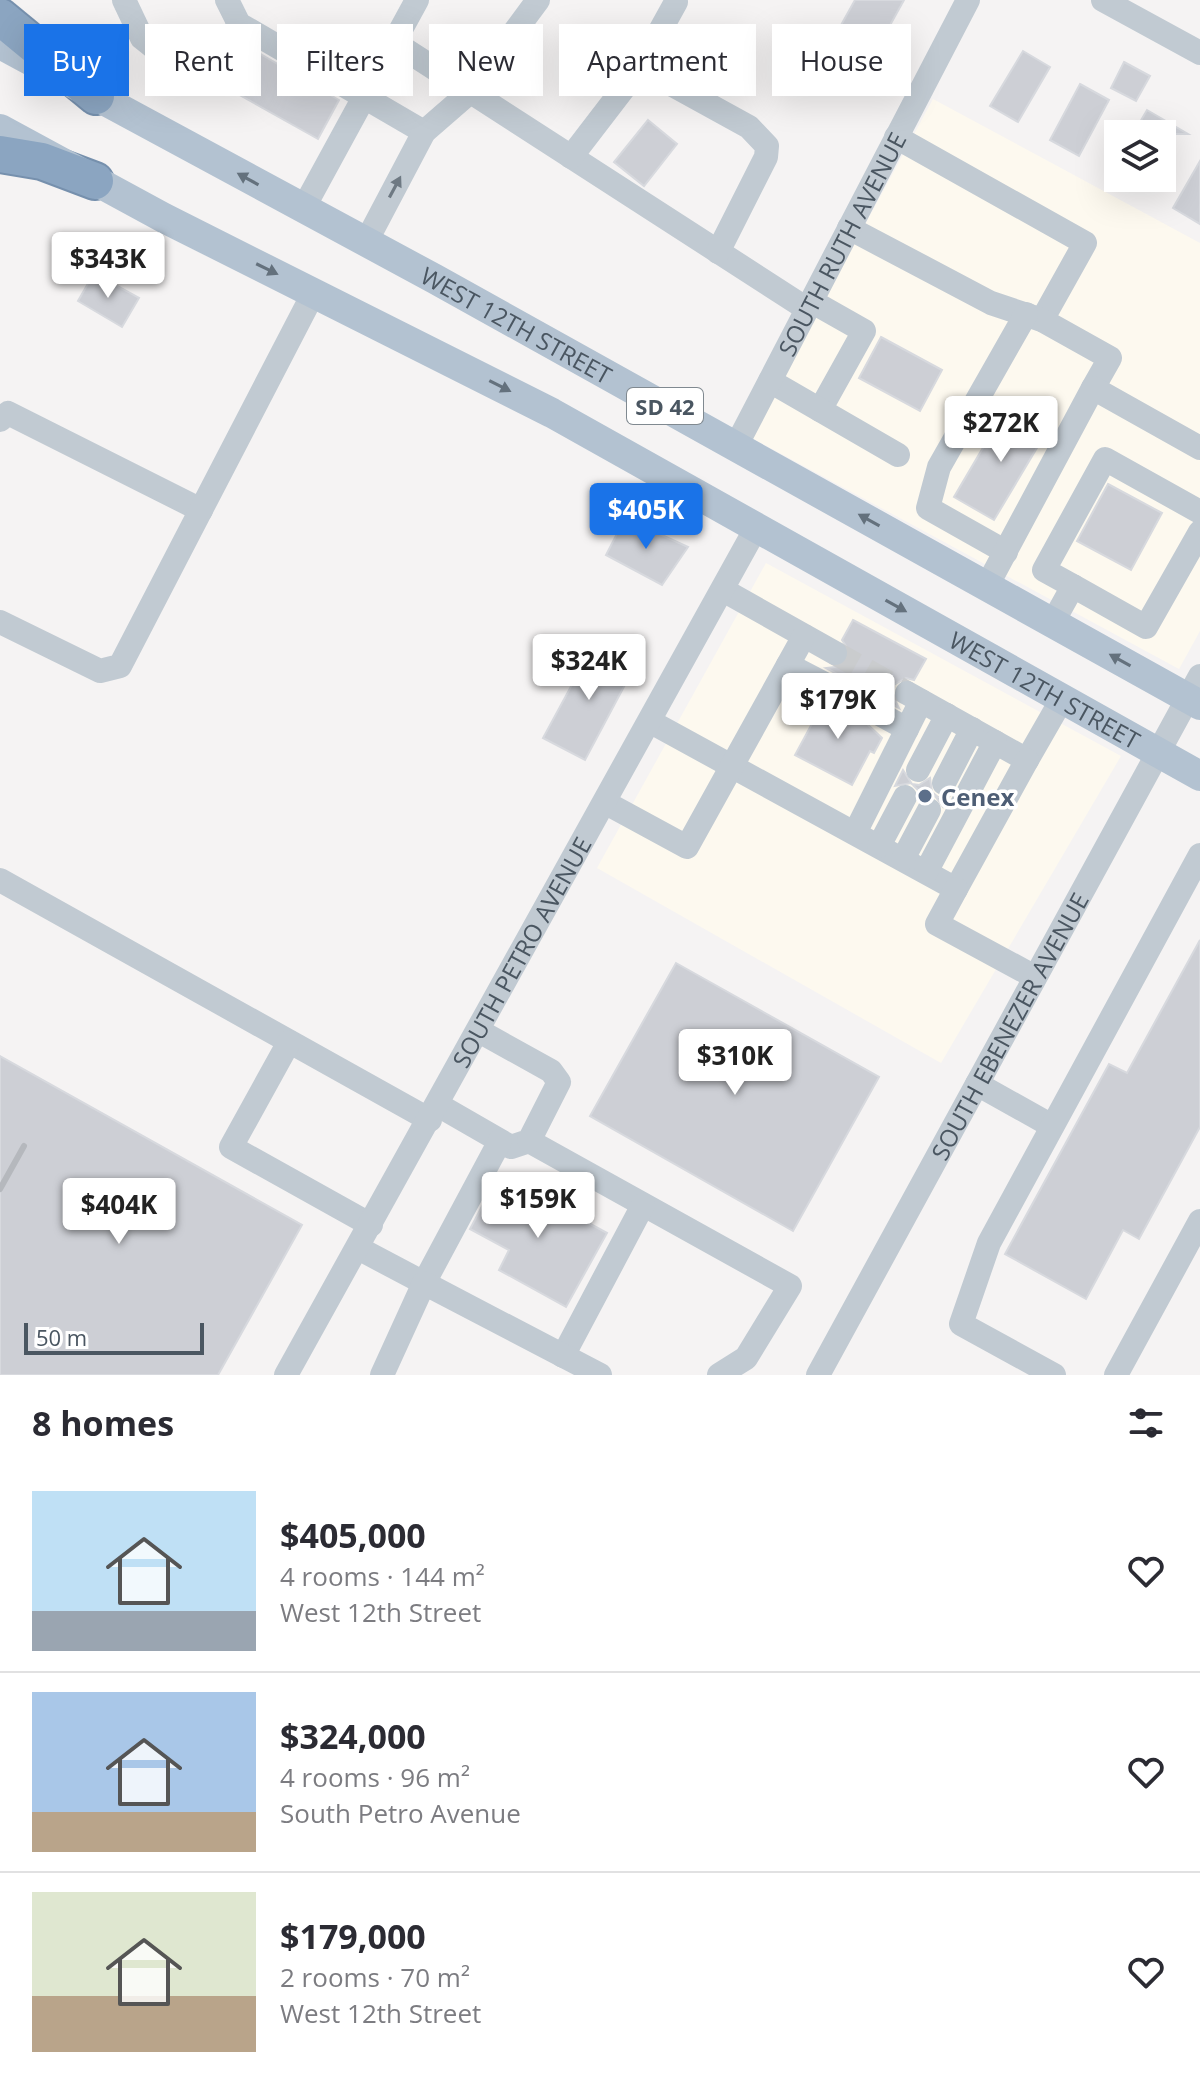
<!DOCTYPE html>
<meta charset="utf-8">
<style>
:root{--surface:#fff;--page:#f7f7f7;--text:#2b2b33;--muted:#7c7c81;--line:#e1e1e2;--accent:#1a73e8}
body{margin:0;font-family:"Open Sans",sans-serif;background:var(--page);color:var(--text);height:100vh;display:flex;flex-direction:column;font-size:30px;white-space:nowrap}
*{box-sizing:border-box;margin:0}
p{font-size:26px;color:var(--muted)}
.icon{flex:none;width:44px;height:44px;fill:none;stroke:currentColor;stroke-width:2;stroke-linecap:round;stroke-linejoin:round}
.map{position:relative;height:1375px;overflow:hidden}
.drawer{display:flex;flex-direction:column;background:var(--surface);flex:1}
.drawer>*{flex:none}
.guide{position:absolute;left:24px;top:24px;width:1152px;height:72px;display:flex;gap:16px}
.buttons{position:absolute;left:1104px;top:120px;display:grid;gap:16px}
.buttons a{display:grid;place-items:center;width:72px;height:72px;border-radius:0px;background:var(--surface);box-shadow:0 8px 32px #0002;font-size:40px}
.scale{position:absolute;left:24px;bottom:20px;width:180px;box-sizing:border-box;padding-left:8px;border:4px solid #4a5661;border-top:0;font-size:22px;line-height:28px;white-space:nowrap;color:#4a5661;-webkit-text-stroke:6px #fff;paint-order:stroke}
.price{position:absolute;translate:-50% -68px;padding:0 18px;border-radius:8px;background:#fff;color:#222;font-size:26px;line-height:52px;filter:drop-shadow(0 2px 4px #0008)}
.price::after{content:'';position:absolute;left:50%;top:48px;width:24px;height:18px;margin-left:-12px;background:inherit;clip-path:polygon(0 0,100% 0,50% 100%)}
.price.active{background:var(--accent);color:#fff}
ul{padding:0;list-style:none}
li{display:flex;align-items:center;gap:24px;height:200px;padding:0 32px}
li+li{border-top:2px solid var(--line)}
li span{display:grid;place-items:center;flex:none;width:224px;height:160px;border-radius:0px;color:#555}
li>.icon{margin-inline-start:auto}
span .icon{width:96px;height:96px;fill:#fffc;stroke-width:1}
li b{font-size:34px}
h2{display:flex;justify-content:space-between;align-items:center;height:96px;padding:0 32px;font-size:34px}
.tag{padding:0 28px;border-radius:0px;background:var(--surface);box-shadow:0 8px 32px #0002;font-size:28px;line-height:72px}
.tag.active{background:var(--accent);color:#fff}
.map>svg:first-child{display:block}
.commercial{fill:#fdf9ef}
.building{fill:#cdcfd5;stroke:#d7d9de;stroke-width:2}
.lines{fill:none;stroke-linecap:round;stroke-linejoin:round}
.minor-tunnel{stroke:#caccce;stroke-width:24;stroke-dasharray:24 12;stroke-linecap:butt}
.highway-casing{stroke:#7690ad;stroke-width:40}
.minor{stroke:#c1cad2;stroke-width:24}
.major{stroke:#b3c2d1;stroke-width:30}
.highway{stroke:#8ba5c1;stroke-width:36}
.rail{stroke:#b5b8bd;stroke-width:6}
.oneway{fill:#64717d}
.oneway2{fill:#6e7983}
.service-dot{fill:#5c6f8a;stroke:#fff;stroke-width:3}
.labels{text-anchor:middle;dominant-baseline:central;stroke-width:7;stroke-linejoin:round;paint-order:stroke}
.shield{fill:#fff;stroke:#808990;stroke-width:2}
.shield-label{font-size:22px;font-weight:bold;fill:#4a5661}
.street-label{font-size:24px;fill:#4a5661;stroke:#fff}
.service-label{font-size:24px;font-weight:bold;fill:#4e5e75;stroke:#fff;text-anchor:start}
</style>
<div class="map">
<svg width="1200" height="1375" viewBox="0 0 1200 1375">
<rect width="100%" height="100%" fill="#f5f3f3"/>
<g class="commercial">
<path d="M933,99L1200,243V631L1179,669L750,437Z"/>
<path d="M766,563L1121,756L941,1063L597,868Z"/>
</g>
<g class="building">
<path d="M855,0H904L874,54L836,34Z"/>
<path d="M252,49L339,100L318,139L229,89Z"/>
<path d="M1023,51L1050,67L1018,122L990,106Z"/>
<path d="M1124,62L1150,76L1136,101L1111,88Z"/>
<path d="M1080,84L1109,100L1079,156L1050,140Z"/>
<path d="M1147,110L1188,134H1133Z"/>
<path d="M648,120L677,144L644,186L614,162Z"/>
<path d="M1200,161V224L1173,208Z"/>
<path d="M94,273L139,298L122,327L78,301Z"/>
<path d="M881,337L942,370L920,411L859,378Z"/>
<path d="M1007,407L1047,431L994,520L954,497Z"/>
<path d="M1108,484L1162,513L1131,570L1077,541Z"/>
<path d="M625,518L688,547L662,585L606,555Z"/>
<path d="M853,620L926,659L914,680L906,678L894,685L892,694L899,708L826,668L842,666L848,661L850,652L842,640Z"/>
<path d="M594,644L635,666L585,760L543,738Z"/>
<path d="M816,702L849,707L882,738L874,753L870,751L852,785L795,755L814,720L808,717Z"/>
<path d="M903,770L912,784L919,785L930,778L932,792L938,797H949L943,807L935,796L920,799L918,790L911,783L895,786Z"/>
<path d="M1200,940V1127L1139,1239L1123,1230L1086,1299L1005,1254L1109,1064L1127,1073Z"/>
<path d="M676,963L879,1077L793,1231L590,1116Z"/>
<path d="M0,1056L302,1225L218,1375H0Z"/>
<path d="M499,1174L607,1233L566,1307L499,1270L509,1250L470,1229Z"/>
</g>
<g class="lines">
<g class="minor-tunnel">
<path d="M835,653L907,693"/>
<path d="M838,691L874,711"/>
</g>
<g class="highway-casing">
<g id="highway">
<path d="M0,17L96,96"/>
<path d="M0,154L42,161L95,181"/>
</g>
</g>
<g class="minor">
<path d="M124,0L142,38L167,58C198,52 225,55 239,24"/>
<path d="M227,0L239,24L424,132"/>
<path d="M1103,0L1200,53"/>
<path d="M395,43L807,309"/>
<path d="M640,67L749,127L767,146L766,157L718,252"/>
<path d="M896,137L1085,243L1042,320"/>
<path d="M571,157L640,67L676,2"/>
<path d="M303,209L417,0"/>
<path d="M849,228L991,303L1042,320L1110,358L1093,388"/>
<path d="M366,242L424,132L470,92L538,0"/>
<path d="M811,301L864,331L820,410"/>
<path d="M770,381L898,455"/>
<path d="M0,420L8,413L201,510"/>
<path id="s1" d="M736,446L968,0"/>
<path d="M1006,552L928,508L939,467L1026,314"/>
<path d="M987,586L1093,388L1200,448"/>
<path d="M1073,586L1044,570L1105,459L1200,512"/>
<path d="M723,590L835,653"/>
<path d="M0,622L100,671L120,666L314,292"/>
<path d="M1053,622L1073,586L1146,627L1200,532"/>
<path d="M788,665L838,691"/>
<path d="M907,693L1027,760L1062,699"/>
<path d="M874,711L907,729"/>
<path d="M651,722L956,889L1027,760"/>
<path d="M918,770L947,715"/>
<path d="M944,783L972,729"/>
<path d="M606,803L687,847L804,636"/>
<path d="M855,833L921,701"/>
<path d="M879,846L905,797"/>
<path d="M903,859L929,810"/>
<path d="M926,872L995,742"/>
<path d="M0,880L430,1120"/>
<path d="M956,889L937,924L1035,977"/>
<path d="M289,1042L231,1147L371,1225"/>
<path d="M977,1084L1052,1126"/>
<path d="M438,1105L511,1147L529,1141L559,1082L551,1071L479,1031"/>
<path d="M529,1141L790,1286L746,1358L719,1375"/>
<path d="M358,1248L424,1283L500,1141"/>
<path d="M563,1356L643,1205"/>
<path id="s2" d="M286,1375L756,528"/>
<path d="M382,1375L424,1283L600,1375"/>
<path id="s3" d="M818,1375L1200,676"/>
<path d="M1054,1375L961,1324L989,1243L1200,855"/>
<path d="M1116,1375L1200,1221"/>
</g>
<g class="major">
<path id="s4" d="M0,44L435,279L1200,705"/>
<path id="s5" d="M0,129L164,218L552,413L1200,776"/>
</g>
<use href="#highway" class="highway"/>
<path class="rail" d="M0,1189L24,1146"/>
</g>
<defs><path id="oneway-solid" d="M-6-.8H1V-3.2L6.5 0L1 3.2V.8H-6Z" transform="scale(2)"/></defs>
<g class="oneway">
<use href="#oneway-solid" transform="translate(248 179) rotate(-151)"/>
<use href="#oneway-solid" transform="translate(267 269) rotate(26)"/>
<use href="#oneway-solid" transform="translate(500 386) rotate(27)"/>
<use href="#oneway-solid" transform="translate(869 520) rotate(-151)"/>
<use href="#oneway-solid" transform="translate(896 606) rotate(29)"/>
<use href="#oneway-solid" transform="translate(1120 660) rotate(-151)"/>
</g>
<use class="oneway2" href="#oneway-solid" transform="translate(395 187) rotate(-62)"/>
<circle class="service-dot" cx="925" cy="796" r="8"/>
<g class="labels">
<rect class="shield" x="627" y="388" width="76" height="36" rx="6"/>
<g class="shield-label">
<text x="665" y="406">SD 42</text>
</g>
<g class="street-label">
<text stroke="none"><textPath href="#s1" startOffset="228">SOUTH RUTH AVENUE</textPath></text>
<text stroke="none"><textPath href="#s4" startOffset="588">WEST 12TH STREET</textPath></text>
<text stroke="none"><textPath href="#s5" startOffset="1186">WEST 12TH STREET</textPath></text>
<text stroke="none"><textPath href="#s2" startOffset="484">SOUTH PETRO AVENUE</textPath></text>
<text stroke="none"><textPath href="#s3" startOffset="398">SOUTH EBENEZER AVENUE</textPath></text>
</g>
<g class="service-label">
<text x="941" y="796">Cenex</text>
</g>
</g>
</svg>
<div class="buttons">
<a><svg class="icon" aria-label="layers" viewBox="0 0 24 24"><path d="M12 4l9 5-9 5-9-5zM3 14l9 5 9-5"/></svg></a>
</div>
<div class="scale">50 m</div>
<b class="price" style="left:108px;top:300px">$343K</b>
<b class="price" style="left:1001px;top:464px">$272K</b>
<b class="price active" style="left:646px;top:551px">$405K</b>
<b class="price" style="left:589px;top:702px">$324K</b>
<b class="price" style="left:838px;top:741px">$179K</b>
<b class="price" style="left:735px;top:1097px">$310K</b>
<b class="price" style="left:538px;top:1240px">$159K</b>
<b class="price" style="left:119px;top:1246px">$404K</b>
<div class="guide">
<a class="tag active">Buy</a>
<a class="tag">Rent</a>
<a class="tag">Filters</a>
<a class="tag">New</a>
<a class="tag">Apartment</a>
<a class="tag">House</a>
</div>
</div>
<section class="drawer">
<h2>8 homes<svg class="icon" aria-label="filters" viewBox="0 0 24 24"><path d="M4 7h16M4 17h16"/><circle cx="9" cy="7" r="2"/><circle cx="15" cy="17" r="2"/></svg></h2>
<ul>
<li><span style="background:linear-gradient(#bfe0f5 75%,#9aa5b1 0)"><svg class="icon" aria-label="home" viewBox="0 0 24 24"><path d="M3 11l9-7 9 7M6 9v11h12V9"/></svg></span><div><b>$405,000</b><p>4 rooms · 144 m²</p><p>West 12th Street</p></div><svg class="icon" aria-label="heart" viewBox="0 0 24 24"><path d="M12 20l-8-8c-3-5 5-10 8-4 3-6 11-1 8 4z"/></svg></li>
<li><span style="background:linear-gradient(#a9c7e8 75%,#b9a48a 0)"><svg class="icon" aria-label="home" viewBox="0 0 24 24"><path d="M3 11l9-7 9 7M6 9v11h12V9"/></svg></span><div><b>$324,000</b><p>4 rooms · 96 m²</p><p>South Petro Avenue</p></div><svg class="icon" aria-label="heart" viewBox="0 0 24 24"><path d="M12 20l-8-8c-3-5 5-10 8-4 3-6 11-1 8 4z"/></svg></li>
<li><span style="background:linear-gradient(#dfe7d0 65%,#b9a48a 0)"><svg class="icon" aria-label="home" viewBox="0 0 24 24"><path d="M3 11l9-7 9 7M6 9v11h12V9"/></svg></span><div><b>$179,000</b><p>2 rooms · 70 m²</p><p>West 12th Street</p></div><svg class="icon" aria-label="heart" viewBox="0 0 24 24"><path d="M12 20l-8-8c-3-5 5-10 8-4 3-6 11-1 8 4z"/></svg></li>
</ul>
</section>
